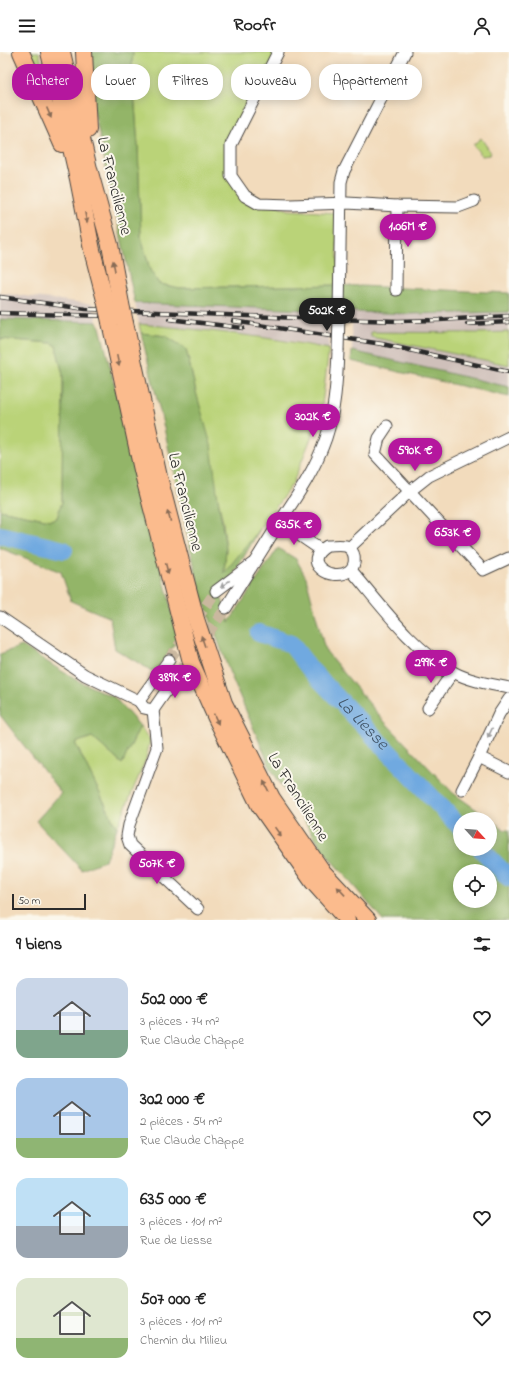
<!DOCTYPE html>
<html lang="fr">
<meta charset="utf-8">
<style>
:root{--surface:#fff;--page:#f6f6f6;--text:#222;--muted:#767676;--accent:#b5179e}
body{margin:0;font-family:"Indie Flower",sans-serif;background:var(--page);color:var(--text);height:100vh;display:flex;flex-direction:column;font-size:15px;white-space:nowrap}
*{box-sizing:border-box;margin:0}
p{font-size:13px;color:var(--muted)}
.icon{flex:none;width:22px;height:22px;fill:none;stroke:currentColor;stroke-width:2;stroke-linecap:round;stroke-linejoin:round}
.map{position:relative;height:868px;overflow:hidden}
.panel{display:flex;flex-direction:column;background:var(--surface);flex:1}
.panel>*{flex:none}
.top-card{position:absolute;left:12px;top:12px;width:485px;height:36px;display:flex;gap:8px}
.needle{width:26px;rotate:116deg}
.buttons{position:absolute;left:453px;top:760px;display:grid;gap:8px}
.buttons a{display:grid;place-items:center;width:44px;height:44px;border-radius:50%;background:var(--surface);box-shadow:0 2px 10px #0003;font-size:20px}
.scale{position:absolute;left:12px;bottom:10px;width:74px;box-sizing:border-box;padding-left:4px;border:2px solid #2b2b2b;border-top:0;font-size:11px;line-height:14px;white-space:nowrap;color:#2b2b2b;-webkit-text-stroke:3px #fbf7ec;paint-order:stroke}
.price{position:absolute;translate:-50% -34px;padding:0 9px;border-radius:14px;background:var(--accent);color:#fff;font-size:13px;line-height:26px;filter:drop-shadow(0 1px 2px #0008)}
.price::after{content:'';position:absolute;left:50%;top:24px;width:12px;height:9px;margin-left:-6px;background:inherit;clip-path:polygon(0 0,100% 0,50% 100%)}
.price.on{background:#222;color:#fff}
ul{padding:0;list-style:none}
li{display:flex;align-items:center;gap:12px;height:100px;padding:0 16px}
li span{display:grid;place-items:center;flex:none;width:112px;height:80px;border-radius:12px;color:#555}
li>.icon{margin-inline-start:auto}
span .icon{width:48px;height:48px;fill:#fffc;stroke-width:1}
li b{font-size:17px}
h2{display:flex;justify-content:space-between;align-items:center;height:48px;padding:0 16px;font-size:17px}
.chip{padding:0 14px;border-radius:16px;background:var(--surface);box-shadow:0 2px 10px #0003;font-size:14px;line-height:36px}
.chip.on{background:var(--accent);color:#fff}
header{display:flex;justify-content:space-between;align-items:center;height:52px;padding:0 16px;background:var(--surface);font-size:18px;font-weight:700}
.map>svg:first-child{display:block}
.industrial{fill:#cfc0ba}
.green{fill:#bad378;stroke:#727f52}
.forest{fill:#93b568;stroke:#5f704a;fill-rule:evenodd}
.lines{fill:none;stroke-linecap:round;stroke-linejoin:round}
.river{stroke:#70a9e0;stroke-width:18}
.minor-tunnel{stroke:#cab89f;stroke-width:11;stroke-dasharray:11 5.5;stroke-linecap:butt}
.minor-casing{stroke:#494541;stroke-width:13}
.highway-casing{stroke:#494541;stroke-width:18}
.minor{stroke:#fff;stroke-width:11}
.highway{stroke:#fbbb8d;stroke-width:16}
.rail-casing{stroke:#2b2b2b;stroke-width:4.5}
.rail{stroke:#fbf7ec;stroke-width:3;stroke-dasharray:9;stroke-linecap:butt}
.minor-bridge-casing{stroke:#494541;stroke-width:13;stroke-linecap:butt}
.highway-bridge-casing{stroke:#494541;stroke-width:18;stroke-linecap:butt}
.minor-bridge{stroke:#fff;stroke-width:11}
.highway-bridge{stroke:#fbbb8d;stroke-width:16}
.oneway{fill:#896c57}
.oneway2{fill:#a0a0a0}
.labels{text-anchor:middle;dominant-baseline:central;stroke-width:4;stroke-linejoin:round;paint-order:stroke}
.street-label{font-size:17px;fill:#2b2b2b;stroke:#fbf7ec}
.water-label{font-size:18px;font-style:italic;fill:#43576a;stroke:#fbf7ec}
</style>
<header><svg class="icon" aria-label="menu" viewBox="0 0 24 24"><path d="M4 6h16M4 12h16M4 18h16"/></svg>Roofr<svg class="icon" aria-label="person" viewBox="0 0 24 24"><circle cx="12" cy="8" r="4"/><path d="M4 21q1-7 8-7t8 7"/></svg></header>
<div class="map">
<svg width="509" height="868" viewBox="0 0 509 868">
<rect width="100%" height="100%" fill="#fbf7ec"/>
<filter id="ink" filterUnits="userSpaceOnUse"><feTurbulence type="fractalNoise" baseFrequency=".025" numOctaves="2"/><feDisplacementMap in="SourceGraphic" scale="8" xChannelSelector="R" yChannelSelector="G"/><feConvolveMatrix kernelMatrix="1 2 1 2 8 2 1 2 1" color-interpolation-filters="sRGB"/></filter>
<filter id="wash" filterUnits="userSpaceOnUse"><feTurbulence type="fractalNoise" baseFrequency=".012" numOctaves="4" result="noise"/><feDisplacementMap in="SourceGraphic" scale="16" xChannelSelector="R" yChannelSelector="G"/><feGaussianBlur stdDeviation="0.9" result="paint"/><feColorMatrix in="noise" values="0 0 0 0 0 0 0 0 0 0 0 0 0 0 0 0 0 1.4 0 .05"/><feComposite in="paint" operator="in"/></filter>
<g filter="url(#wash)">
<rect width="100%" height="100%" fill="#f2dbbc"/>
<g class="industrial">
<path d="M0,241L93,252L97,270L0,267Z"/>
<path d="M135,251L330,259L329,297L297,290L230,281L139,272Z"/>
<path d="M352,260L408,262L509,260V280L478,281L371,280V285L509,313V335L352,299Z"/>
</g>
<g class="green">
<path d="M29,0H39L49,42V46Z"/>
<path d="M133,0H280L230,98L235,125L254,144L289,158L336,161L339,233L180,236L159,232L150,218L141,185L138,94L132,13Z"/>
<path d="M481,86L491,101L489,103L482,104L473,93Z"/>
<path d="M139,272C203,278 267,284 329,297L321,361L293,431L260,477L224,522L226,497L223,471L196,340L186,297L166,284L141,281Z"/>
<path d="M371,280L478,281L509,280V313L371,285Z"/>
<path d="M0,287L52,291L56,294L63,323L62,450L57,466L50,468L0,458Z"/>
<path d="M140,674L150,689L146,707L117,776L75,691L92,685L122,712Z"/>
</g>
<g class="forest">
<path d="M92,0H133L132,13L138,94L141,185L150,218L159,232L180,236L339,233L509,241V260L408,262L135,251L93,54Z"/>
<path d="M0,267L97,270L100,275L179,587L156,617L152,619L115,597L110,566L71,549L61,520L0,496V458L50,468L57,466L62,450L63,323L56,294L52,291L0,287Z"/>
<path d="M141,281L166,284L186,297L196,340L211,393L217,440L226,497L224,521L260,477L221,544L229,570L278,496L296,507L306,525L325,598L383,668L453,741L505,778H509V868H383L325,801L271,717L229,619L200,539L164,376ZM460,767H490V797H460ZM460,819H490V849H460Z"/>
<path d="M352,299L509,335V345L351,309Z"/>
<path d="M22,594L76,628L114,645L140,674L122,712L92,685L75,691L117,776L105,808L82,818L36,769L61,741L0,663V602Z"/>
</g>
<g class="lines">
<g class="river">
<path d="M0,483L64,498"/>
<path id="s1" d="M259,581L291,592L310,617L460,775"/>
<path d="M481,797L509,826"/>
</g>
</g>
</g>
<g filter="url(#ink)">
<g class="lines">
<g class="minor-tunnel">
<path d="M169,608L216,539"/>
<path d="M178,622L226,556"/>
</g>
<g class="minor-casing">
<g id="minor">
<path d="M278,0L231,93V124L245,144L259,152L291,153L347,151L397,154L458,155L474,149"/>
<path d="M396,238L397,154"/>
<path d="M339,262L341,130L344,119L405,0"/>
<path d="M387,374L379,386L375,402L483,518L509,506"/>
<path d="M280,470L321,498"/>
<path d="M327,494C333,494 340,493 346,494C356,498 357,513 349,519C332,531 299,510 327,494Z"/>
<path d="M349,496L410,439L429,424L509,385"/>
<path d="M351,518C381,553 412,597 453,620C470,629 490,632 509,636"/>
<path d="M216,539L252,512"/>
<path d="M226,556C243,528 261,500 279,471C297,444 315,418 326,386C335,359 337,328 338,299"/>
<path d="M0,565L85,623L139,649L144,656L153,658"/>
<path d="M509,647L499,662L479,705L509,720"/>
<path d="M139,649L169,608"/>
<path d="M428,656L453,620"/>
<path d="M153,658L157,696L129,773L127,784L130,793L198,857"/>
<path d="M153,658L178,622"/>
<path d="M462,738L479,705"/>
</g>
</g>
<g class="highway-casing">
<g id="highway">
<path d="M21,0L62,92"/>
<path d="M49,0L78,127L92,198L106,252"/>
<path d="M62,0L89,117L110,193L121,252"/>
<path d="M84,0L88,78"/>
<path d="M110,270L142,418L191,610L216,666L259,753L313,830L347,868"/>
<path d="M125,271L159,425L196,567L224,651L272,746L323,820L368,868"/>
</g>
</g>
<use href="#minor" class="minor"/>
<use href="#highway" class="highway"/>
<g class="rail-casing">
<g id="rail">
<path d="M0,245L86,257L298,266L398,269L439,268L509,264"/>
<path d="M0,261L107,264"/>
<path d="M169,267L243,276"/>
<path d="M233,269L382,292L509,320"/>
<path d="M467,272L509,270"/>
</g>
</g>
<use href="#rail" class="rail"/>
<g class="minor-bridge-casing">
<path id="minor-bridge" d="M338,299L339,262"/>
</g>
<g class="highway-bridge-casing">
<g id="highway-bridge">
<path d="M106,252L110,270"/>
<path d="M121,252L125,271"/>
</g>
</g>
<use href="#minor-bridge" class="minor-bridge"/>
<use href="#highway-bridge" class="highway-bridge"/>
</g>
<defs><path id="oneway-solid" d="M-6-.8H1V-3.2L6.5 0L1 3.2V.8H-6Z"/></defs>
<g class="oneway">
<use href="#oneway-solid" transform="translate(49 61) rotate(67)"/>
<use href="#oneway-solid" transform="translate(86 166) rotate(79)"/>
<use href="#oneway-solid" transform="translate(114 214) rotate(-101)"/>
<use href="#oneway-solid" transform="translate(118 309) rotate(78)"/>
<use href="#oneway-solid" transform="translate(169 464) rotate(-105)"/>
<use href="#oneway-solid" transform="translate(167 517) rotate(76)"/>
<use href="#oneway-solid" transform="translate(203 589) rotate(-109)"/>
<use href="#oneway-solid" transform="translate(216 667) rotate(65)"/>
<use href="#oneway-solid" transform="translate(266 734) rotate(-117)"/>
<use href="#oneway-solid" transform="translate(278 780) rotate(55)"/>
<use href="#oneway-solid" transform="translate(341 839) rotate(-133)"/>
</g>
<g class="oneway2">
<use href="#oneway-solid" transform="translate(225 532) rotate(143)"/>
<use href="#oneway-solid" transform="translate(490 681) rotate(115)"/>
</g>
</g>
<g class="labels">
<g class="street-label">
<text transform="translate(114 134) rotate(76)">La Francilienne</text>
<text transform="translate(185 450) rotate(76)">La Francilienne</text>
<text transform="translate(298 745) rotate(58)">La Francilienne</text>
</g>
<g class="water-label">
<text stroke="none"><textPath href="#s1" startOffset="141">La Liesse</textPath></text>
</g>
</g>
</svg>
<div class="buttons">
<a><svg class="needle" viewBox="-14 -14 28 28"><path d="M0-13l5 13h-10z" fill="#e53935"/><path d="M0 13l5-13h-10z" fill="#767676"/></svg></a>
<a><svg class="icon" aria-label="locate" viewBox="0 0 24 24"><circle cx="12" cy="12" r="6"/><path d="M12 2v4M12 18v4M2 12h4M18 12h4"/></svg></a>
</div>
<div class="scale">50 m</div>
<b class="price" style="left:408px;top:196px">1.06M €</b>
<b class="price on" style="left:327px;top:280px">502K €</b>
<b class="price" style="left:313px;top:386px">302K €</b>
<b class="price" style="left:415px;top:420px">590K €</b>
<b class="price" style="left:294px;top:494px">635K €</b>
<b class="price" style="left:453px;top:502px">653K €</b>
<b class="price" style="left:431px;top:632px">299K €</b>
<b class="price" style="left:175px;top:647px">389K €</b>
<b class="price" style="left:157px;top:833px">507K €</b>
<div class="top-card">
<a class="chip on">Acheter</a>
<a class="chip">Louer</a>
<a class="chip">Filtres</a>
<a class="chip">Nouveau</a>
<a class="chip">Appartement</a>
</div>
</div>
<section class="panel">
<h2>9 biens<svg class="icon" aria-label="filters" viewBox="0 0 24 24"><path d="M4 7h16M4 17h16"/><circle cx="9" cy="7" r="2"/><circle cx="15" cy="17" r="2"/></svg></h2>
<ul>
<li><span style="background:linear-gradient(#c9d6e8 65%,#7fa58c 0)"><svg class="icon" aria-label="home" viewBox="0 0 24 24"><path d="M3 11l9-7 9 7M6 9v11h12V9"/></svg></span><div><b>502 000 €</b><p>3 pièces · 74 m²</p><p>Rue Claude Chappe</p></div><svg class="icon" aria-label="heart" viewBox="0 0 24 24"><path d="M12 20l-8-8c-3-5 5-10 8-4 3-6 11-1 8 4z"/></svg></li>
<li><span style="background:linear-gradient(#a9c7e8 75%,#8fb573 0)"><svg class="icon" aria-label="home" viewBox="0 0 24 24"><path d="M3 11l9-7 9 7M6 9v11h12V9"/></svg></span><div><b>302 000 €</b><p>2 pièces · 54 m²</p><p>Rue Claude Chappe</p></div><svg class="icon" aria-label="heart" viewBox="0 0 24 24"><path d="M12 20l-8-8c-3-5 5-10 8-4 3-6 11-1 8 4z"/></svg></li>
<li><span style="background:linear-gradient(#bfe0f5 60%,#9aa5b1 0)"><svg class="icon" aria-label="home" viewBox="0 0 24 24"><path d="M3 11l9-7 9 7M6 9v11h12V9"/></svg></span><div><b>635 000 €</b><p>3 pièces · 101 m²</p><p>Rue de Liesse</p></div><svg class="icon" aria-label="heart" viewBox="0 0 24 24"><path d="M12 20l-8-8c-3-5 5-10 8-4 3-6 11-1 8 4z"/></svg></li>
<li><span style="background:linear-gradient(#dfe7d0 75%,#8fb573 0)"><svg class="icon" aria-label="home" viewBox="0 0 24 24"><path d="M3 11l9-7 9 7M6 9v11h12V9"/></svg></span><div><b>507 000 €</b><p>3 pièces · 101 m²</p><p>Chemin du Milieu</p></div><svg class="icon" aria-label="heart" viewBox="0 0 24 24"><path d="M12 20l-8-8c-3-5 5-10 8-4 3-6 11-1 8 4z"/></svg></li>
</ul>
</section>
